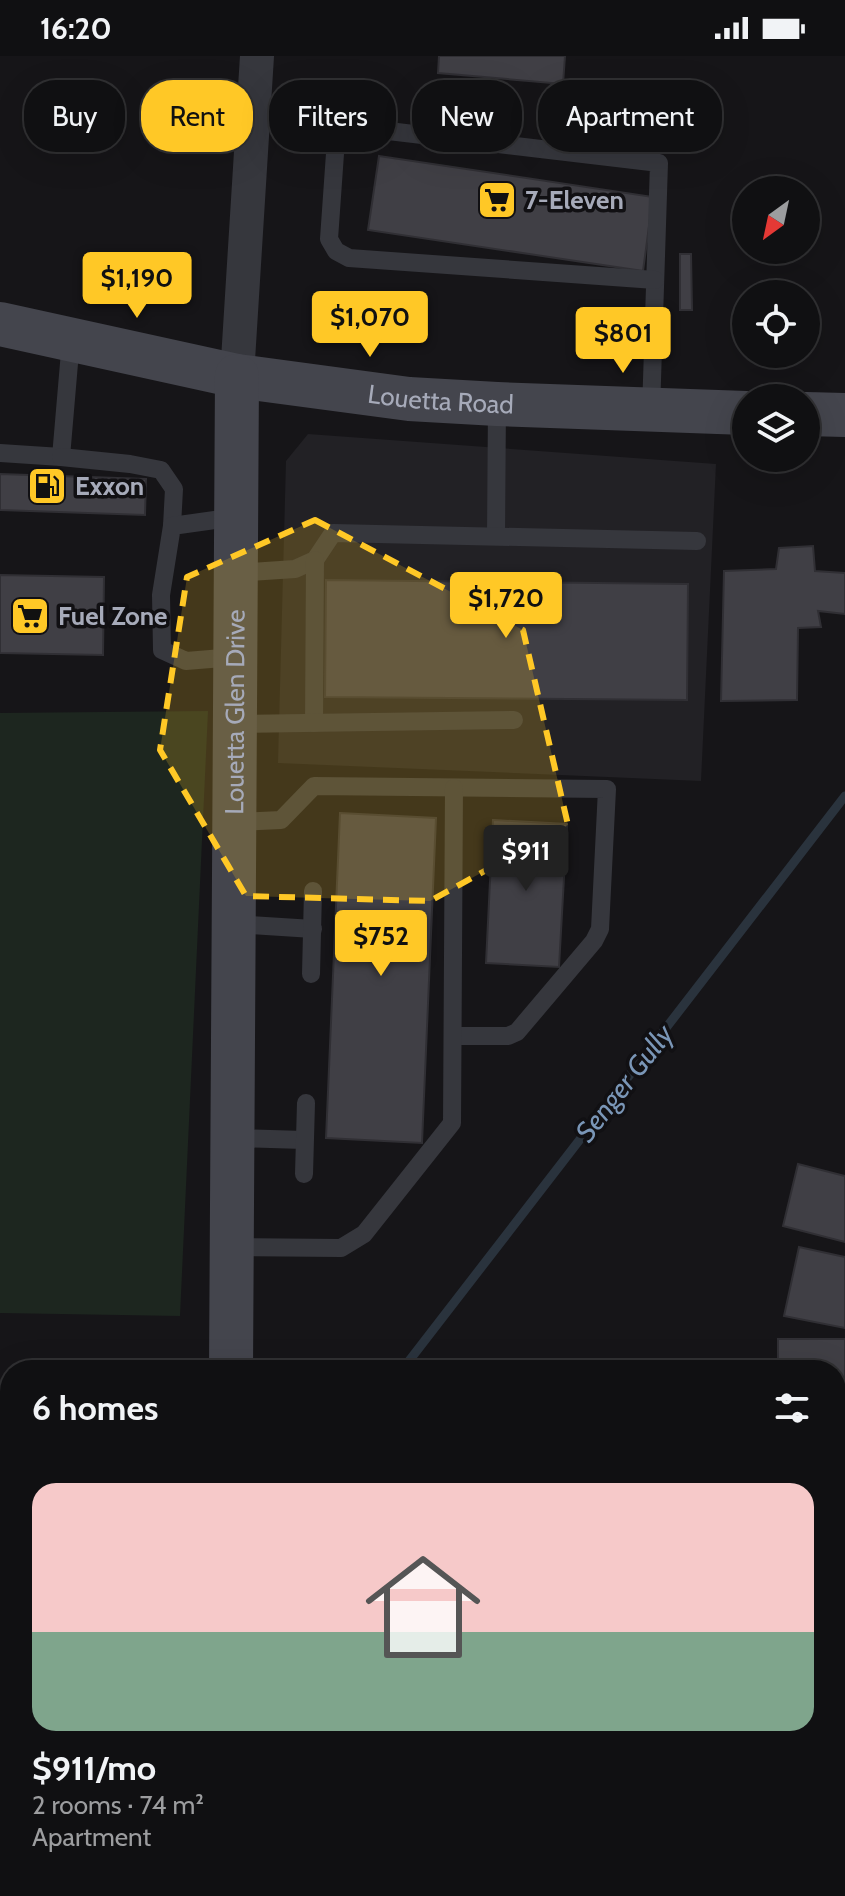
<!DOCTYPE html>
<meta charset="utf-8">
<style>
:root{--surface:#101012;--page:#19191b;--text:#f1f3f6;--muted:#9c9d9f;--line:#303032;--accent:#ffc826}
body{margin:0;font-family:Cabin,sans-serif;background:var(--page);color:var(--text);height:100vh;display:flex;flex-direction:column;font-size:30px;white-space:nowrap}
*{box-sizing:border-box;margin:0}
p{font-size:26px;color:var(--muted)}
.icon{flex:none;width:44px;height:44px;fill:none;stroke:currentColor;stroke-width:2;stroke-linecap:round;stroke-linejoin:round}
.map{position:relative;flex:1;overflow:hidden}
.details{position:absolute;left:0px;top:1304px;width:846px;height:536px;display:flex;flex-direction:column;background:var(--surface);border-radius:32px 32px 0 0;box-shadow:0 8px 32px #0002,0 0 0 2px var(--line)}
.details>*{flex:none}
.hud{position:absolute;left:24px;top:24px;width:798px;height:72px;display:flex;gap:16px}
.needle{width:52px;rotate:213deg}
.fabs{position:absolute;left:732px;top:120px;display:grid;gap:16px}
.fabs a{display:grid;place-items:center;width:88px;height:88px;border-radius:50%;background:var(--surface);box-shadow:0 8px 32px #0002,0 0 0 2px var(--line);font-size:40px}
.price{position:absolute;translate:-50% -68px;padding:0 18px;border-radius:8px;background:var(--accent);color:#111;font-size:26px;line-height:52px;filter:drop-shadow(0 2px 4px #0008)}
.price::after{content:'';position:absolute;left:50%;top:48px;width:24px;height:18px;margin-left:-12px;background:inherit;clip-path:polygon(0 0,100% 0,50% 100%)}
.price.current{background:#222;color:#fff}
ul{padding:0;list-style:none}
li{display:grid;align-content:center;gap:16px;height:424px;padding:0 32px}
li+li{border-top:2px solid var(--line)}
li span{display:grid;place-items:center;height:248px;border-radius:24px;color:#555}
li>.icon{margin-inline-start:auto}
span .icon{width:144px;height:144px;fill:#fffc;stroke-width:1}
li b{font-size:34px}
h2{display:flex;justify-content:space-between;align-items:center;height:96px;padding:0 32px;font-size:34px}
.chip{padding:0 28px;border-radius:32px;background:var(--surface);box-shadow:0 8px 32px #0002,0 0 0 2px var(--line);font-size:28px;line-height:72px}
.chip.current{background:var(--accent);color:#111}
.status{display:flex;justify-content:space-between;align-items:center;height:56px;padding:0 40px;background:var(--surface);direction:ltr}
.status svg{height:22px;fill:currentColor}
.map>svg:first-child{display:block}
.built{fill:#222125}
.green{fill:#1d261f}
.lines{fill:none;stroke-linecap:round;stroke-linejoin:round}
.stream{stroke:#2a333d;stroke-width:9}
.building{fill:#403f45;stroke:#302f34;stroke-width:2}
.lane{stroke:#36373d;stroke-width:18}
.street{stroke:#36373d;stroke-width:34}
.secondary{stroke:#44454d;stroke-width:44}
.marked{fill:#ffc826;fill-opacity:0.2;stroke:#ffc826;stroke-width:6;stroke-dasharray:16 10;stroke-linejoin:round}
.labels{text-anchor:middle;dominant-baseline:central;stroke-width:7;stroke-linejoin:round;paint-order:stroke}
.poi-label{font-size:26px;font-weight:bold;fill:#a6aab9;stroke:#111013;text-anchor:start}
.street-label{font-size:26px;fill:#a6aab9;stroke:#111013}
.water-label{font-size:28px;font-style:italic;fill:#7a96b7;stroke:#111013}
</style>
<div class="status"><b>16:20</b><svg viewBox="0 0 49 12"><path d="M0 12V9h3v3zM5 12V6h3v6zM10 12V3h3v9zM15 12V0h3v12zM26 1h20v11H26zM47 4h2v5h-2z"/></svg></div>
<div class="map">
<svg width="845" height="1840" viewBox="0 0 845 1840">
<rect width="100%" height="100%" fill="#161518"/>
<path class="built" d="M308,378L716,408L701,725L278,707L286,405Z"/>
<path class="green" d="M208,655L180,1260L0,1257V657Z"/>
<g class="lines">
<g class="stream">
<path d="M402,1314L845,740"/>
<path d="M360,1840V1830"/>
</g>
</g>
<g class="building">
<path d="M439,0H565L563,28L438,17Z"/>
<path d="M379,100L653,141L643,215L368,174Z"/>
<path d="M680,198H691L692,254H680Z"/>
<path d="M0,418L146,423L145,459L0,454Z"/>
<path d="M813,490L815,515L845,517V558L818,555L821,571L798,572L797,644L721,645L724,515L776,513L779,492Z"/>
<path d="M0,519L104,521L103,599L0,597Z"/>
<path d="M326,524L688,528L687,644L325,641Z"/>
<path d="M340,757L436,762L422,1087L326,1082Z"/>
<path d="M493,764L567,768L559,911L486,907Z"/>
<path d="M798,1108L845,1120V1186L783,1170Z"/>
<path d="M799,1191L845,1201V1272L784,1260Z"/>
<path d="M778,1283H845V1339H836V1314H778Z"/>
<rect x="836" y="1361" width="9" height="64"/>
<rect x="836" y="1489" width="9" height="96"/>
<path d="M837,1729L845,1730V1822L836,1821Z"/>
<path d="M667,1830H724L722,1840H665Z"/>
<path d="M747,1830H813V1831L747,1832Z"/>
</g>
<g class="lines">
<g class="lane">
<path d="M253,59L659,107L651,355"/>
<path d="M337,69L329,183L336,195L349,202L655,224"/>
<path d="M0,397L61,401L71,284"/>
<path d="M61,401L130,408L161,414L174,433L172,470"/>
<path d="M496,480L497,348"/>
<path d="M236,517L295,513L315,504L333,477L697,485"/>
<path d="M235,601L186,605L162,594L161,539L172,470L236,461"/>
<path d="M314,667L315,504"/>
<path d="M235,668L514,664"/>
<path d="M235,766L281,764L314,730L607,733L600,873L594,885L517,976L508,980H453"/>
<path d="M234,868L313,873"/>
<path d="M311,918L313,835"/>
<path d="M232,1082L304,1084"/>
<path d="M304,1118L306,1047"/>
<path d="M232,1191L341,1192L364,1178L452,1067L454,732"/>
</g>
<g class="street">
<path d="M237,320L257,0"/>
<path d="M836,1654H845"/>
</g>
<g class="secondary">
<path id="s1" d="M0,268L237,320L409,343L497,348L746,357"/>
<path d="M806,358L845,359"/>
<path id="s2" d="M231,1314L237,320"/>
<path d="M228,1840V1830"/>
</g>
</g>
<path class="marked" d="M315,464L523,574L568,769L430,845L246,840L160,694L187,521Z"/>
<defs>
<g id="supermarket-square" transform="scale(2)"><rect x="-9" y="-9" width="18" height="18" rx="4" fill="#ffc826" stroke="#111013"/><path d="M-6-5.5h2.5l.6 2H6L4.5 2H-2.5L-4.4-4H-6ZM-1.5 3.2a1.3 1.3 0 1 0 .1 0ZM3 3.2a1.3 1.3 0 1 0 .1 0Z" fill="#111"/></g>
<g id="fuel-square" transform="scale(2)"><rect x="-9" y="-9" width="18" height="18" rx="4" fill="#ffc826" stroke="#111013"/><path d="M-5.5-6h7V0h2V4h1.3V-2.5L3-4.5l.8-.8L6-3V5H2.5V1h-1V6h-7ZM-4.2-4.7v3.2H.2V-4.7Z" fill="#111"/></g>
</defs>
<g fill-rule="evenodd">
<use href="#supermarket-square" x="497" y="144"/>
<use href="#fuel-square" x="47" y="430"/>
<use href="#supermarket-square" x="30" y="560"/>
</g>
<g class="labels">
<g class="poi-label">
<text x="525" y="144">7-Eleven</text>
<text x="75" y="430">Exxon</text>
<text x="58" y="560">Fuel Zone</text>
</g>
<g class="street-label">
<text stroke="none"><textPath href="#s1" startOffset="448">Louetta Road</textPath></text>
<text stroke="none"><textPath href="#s2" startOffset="658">Louetta Glen Drive</textPath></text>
</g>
<g class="water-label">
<text transform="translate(624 1027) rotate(-52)">Senger Gully</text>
</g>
</g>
</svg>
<div class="fabs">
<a><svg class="needle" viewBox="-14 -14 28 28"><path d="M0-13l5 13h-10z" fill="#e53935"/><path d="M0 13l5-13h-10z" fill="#9c9d9f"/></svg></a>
<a><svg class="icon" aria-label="locate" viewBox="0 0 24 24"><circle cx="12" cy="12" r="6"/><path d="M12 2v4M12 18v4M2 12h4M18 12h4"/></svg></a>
<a><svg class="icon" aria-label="layers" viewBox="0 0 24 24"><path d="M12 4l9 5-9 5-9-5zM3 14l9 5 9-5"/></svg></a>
</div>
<b class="price" style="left:137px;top:264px">$1,190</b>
<b class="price" style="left:370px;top:303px">$1,070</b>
<b class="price" style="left:623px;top:319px">$801</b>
<b class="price" style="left:506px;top:584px">$1,720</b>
<b class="price current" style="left:526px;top:837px">$911</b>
<b class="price" style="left:381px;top:922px">$752</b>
<div class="hud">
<a class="chip">Buy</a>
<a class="chip current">Rent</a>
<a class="chip">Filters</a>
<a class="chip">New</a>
<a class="chip">Apartment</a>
</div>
<section class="details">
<h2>6 homes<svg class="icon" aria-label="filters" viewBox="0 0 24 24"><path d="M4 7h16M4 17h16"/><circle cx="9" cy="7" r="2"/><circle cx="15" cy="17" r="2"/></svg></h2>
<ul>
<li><span style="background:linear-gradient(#f6c9c9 60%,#7fa58c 0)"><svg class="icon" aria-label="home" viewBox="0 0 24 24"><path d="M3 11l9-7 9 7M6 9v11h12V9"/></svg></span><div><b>$911/mo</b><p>2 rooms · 74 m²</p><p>Apartment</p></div></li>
</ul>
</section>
</div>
